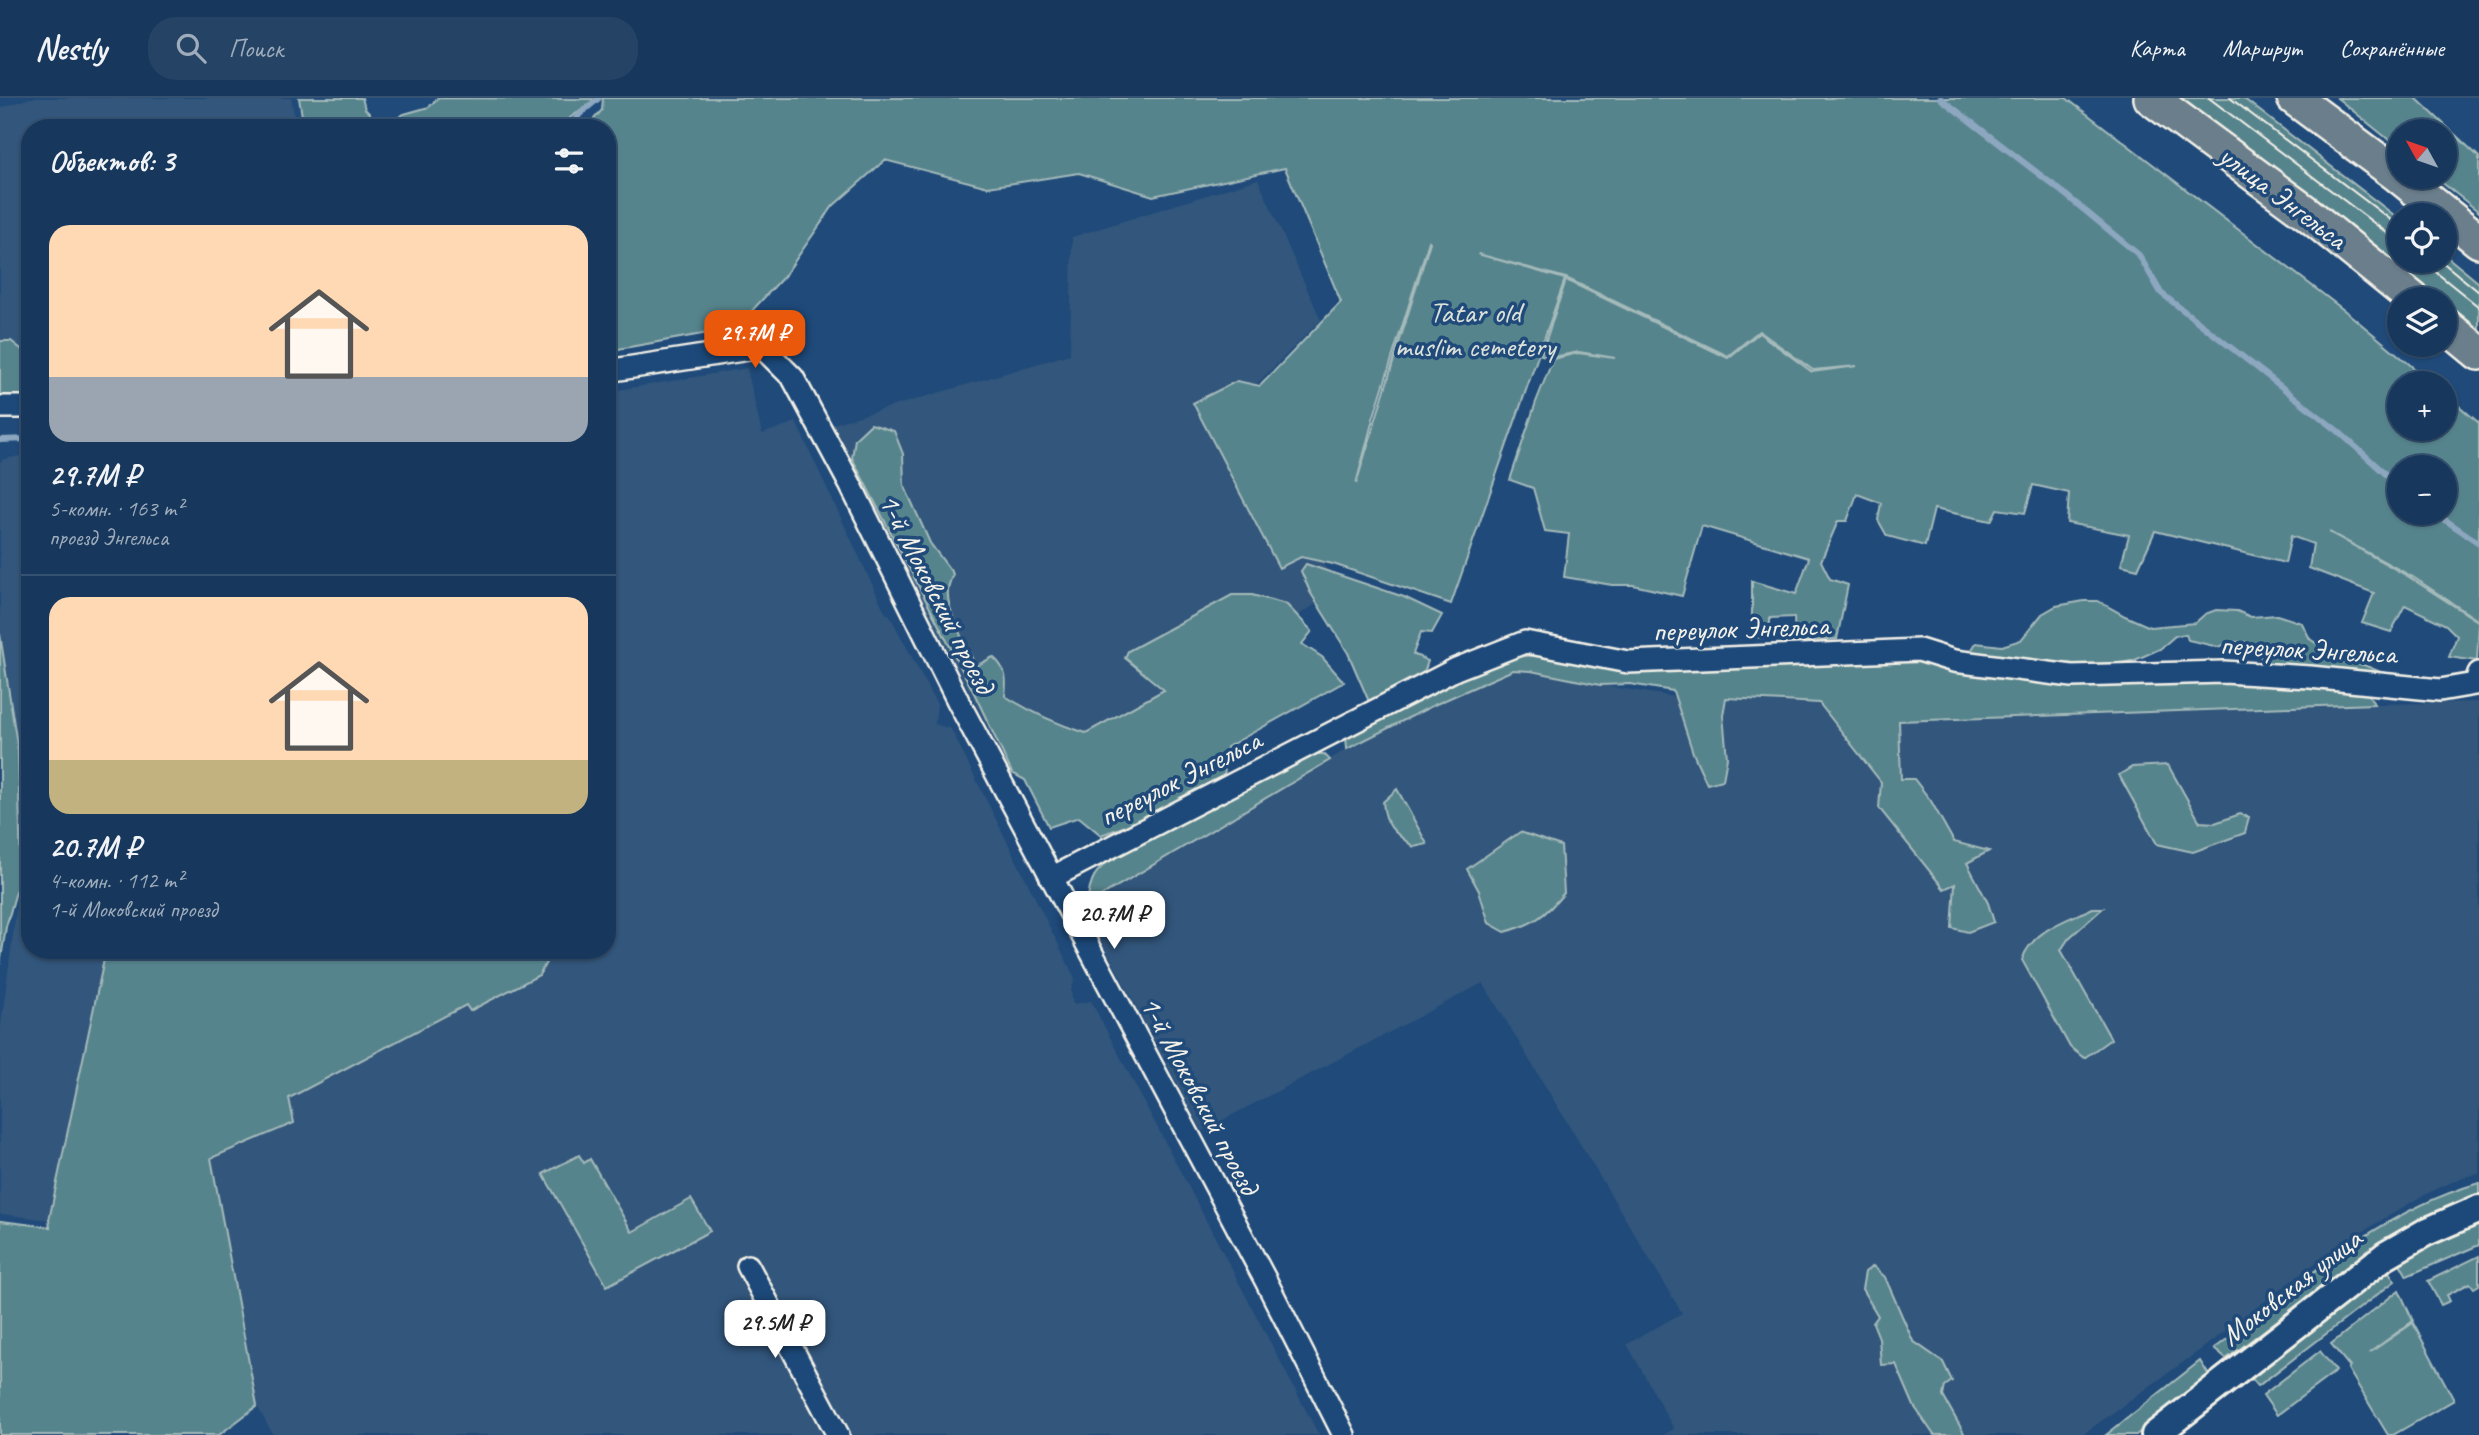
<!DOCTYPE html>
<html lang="ru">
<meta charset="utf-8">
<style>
:root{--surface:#17385c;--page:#244365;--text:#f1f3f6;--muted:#9eacbb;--line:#365272;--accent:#ea580c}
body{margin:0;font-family:Caveat,sans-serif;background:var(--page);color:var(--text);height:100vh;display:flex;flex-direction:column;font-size:26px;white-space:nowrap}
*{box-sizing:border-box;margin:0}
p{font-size:23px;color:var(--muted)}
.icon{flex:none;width:38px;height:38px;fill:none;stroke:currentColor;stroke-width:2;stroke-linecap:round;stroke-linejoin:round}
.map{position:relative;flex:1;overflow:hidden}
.side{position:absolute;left:21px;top:21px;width:595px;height:840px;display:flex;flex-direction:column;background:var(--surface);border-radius:28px;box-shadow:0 2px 5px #0004,0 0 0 2px var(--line)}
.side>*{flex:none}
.needle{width:46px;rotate:310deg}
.tools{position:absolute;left:2387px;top:21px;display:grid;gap:14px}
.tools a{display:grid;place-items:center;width:70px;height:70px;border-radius:50%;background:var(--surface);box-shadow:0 2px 5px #0004,0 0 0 2px var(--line);font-size:35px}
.price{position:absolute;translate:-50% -60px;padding:0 16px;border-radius:14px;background:#fff;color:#222;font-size:23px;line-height:46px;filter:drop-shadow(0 2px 4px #0008)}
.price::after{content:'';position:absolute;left:50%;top:42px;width:21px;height:16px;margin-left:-10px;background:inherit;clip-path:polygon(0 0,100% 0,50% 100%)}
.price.on{background:var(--accent);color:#fff}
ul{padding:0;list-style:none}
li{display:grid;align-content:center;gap:14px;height:371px;padding:0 28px}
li+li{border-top:2px solid var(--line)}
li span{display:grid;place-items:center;height:217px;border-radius:21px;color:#555}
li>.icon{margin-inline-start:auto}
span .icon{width:126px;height:126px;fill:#fffc;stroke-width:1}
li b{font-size:30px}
h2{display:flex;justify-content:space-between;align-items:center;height:84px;padding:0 28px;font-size:30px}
header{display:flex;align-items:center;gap:42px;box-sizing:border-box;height:98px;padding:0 35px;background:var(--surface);border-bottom:2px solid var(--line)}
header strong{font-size:33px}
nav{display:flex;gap:38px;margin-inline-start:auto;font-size:24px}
.search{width:490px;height:63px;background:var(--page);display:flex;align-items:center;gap:18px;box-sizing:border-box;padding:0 24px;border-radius:28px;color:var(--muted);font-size:26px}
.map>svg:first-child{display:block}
.built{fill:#33577c}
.green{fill:#56848d;stroke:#a5baba;stroke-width:2;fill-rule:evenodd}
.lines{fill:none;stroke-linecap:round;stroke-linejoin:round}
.stream{stroke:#8ca7bf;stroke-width:6}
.minor-casing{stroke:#f4f1e8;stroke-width:26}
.tertiary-casing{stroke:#f4f1e8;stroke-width:32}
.primary-casing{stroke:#f4f1e8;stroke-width:38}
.minor{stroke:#1f4a7a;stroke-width:21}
.tertiary{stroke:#1f4a7a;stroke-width:26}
.primary{stroke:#6b7e8b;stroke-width:33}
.tram{stroke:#f4f1e8;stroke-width:2}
.labels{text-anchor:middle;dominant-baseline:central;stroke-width:7;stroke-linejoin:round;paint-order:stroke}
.street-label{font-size:30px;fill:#f4f1e8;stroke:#1f4a7a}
.park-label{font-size:30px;fill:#dce1da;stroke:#1f4a7a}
</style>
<header>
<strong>Nestly</strong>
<div class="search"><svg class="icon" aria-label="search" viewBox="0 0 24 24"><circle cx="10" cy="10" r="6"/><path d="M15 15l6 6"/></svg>Поиск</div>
<nav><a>Карта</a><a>Маршрут</a><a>Сохранённые</a></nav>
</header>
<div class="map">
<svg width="2479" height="1337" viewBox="0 0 2479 1337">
<rect width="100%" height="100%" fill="#1f4a7a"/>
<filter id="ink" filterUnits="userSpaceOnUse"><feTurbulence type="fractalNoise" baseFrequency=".0143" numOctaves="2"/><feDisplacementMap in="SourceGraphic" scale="14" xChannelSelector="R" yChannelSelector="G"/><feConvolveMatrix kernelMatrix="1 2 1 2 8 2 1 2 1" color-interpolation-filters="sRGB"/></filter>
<g filter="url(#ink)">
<g class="built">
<path d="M30,0H291L297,30H30V272L0,261V10Z"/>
<path d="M1258,81L1321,222L1235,308L1338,492L1277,531L1012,675L829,327L1070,256L1072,139Z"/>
<path d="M747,270L762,336L796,324L886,516H889L937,606L935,626L951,631L1075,880L1071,893L1073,906L1091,903L1319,1337H273L257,1308L211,1060L294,1025L289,1000L467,907L470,912L548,861L546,852H607V294Z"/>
<path d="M30,356V852H106L49,1122L0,1116V934L21,776L18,653L0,536V364L4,361Z"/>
<path d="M1513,571L1531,572L1600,587L1676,599L1819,605L2228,609L2479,604V1076L2463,1079L2422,1098L2334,1151L2203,1250L2082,1337H1663L1674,1331L1627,1246L1682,1215L1483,885L1202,1033L1083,808L1379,632L1485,582Z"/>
</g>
<g class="green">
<path d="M299,0H362L365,11L382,29L404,16L429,9L438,0L595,1L570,20L564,30H304Z"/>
<path d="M603,0H2066L2349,216L2432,285H2399V331H2445V296L2479,325V523L2413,479L2329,434L2409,479L2479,524L2477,563L2449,559L2457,538L2446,527L2405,507L2391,534L2362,525L2374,495L2309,470L2313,446L2291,438L2285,465L2155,433L2138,471L2121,467L2129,437L2067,425L2069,395L2033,387L2025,415L1997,411L1991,423L1934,411L1925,448L1887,438L1878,422L1881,405L1857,396L1847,423H1838L1821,463L1830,481L1848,487L1837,541L1795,544L1794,519L1770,520V540L1752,539V483L1796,496L1809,460L1702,428L1682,498L1633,487H1612L1564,479L1569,436L1545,433L1533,390L1510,382L1536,304L1553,261L1578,255L1615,260L1579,254L1553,259L1541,257L1566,182L1728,260L1759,235L1812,274L1857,268L1813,272L1759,233L1728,258L1566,180L1478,156L1565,181L1451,506L1333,466L1301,459L1279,470L1193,305L1237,283L1260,288L1341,204L1285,70L1153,98L1079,75L988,89L885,62L833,108L785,177L736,230L607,253V30H586L602,12ZM1429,143L1430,144L1356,386L1373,321ZM2399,369H2445V415H2399Z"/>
<path d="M2177,0H2243L2399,121V163H2445V157L2479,185V234L2445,206V201H2439L2363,139Z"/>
<path d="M2337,0H2416L2479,59V114L2435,79H2445V33H2399V50Z"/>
<path d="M0,243H11L30,258V305L0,308Z"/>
<path d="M871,326L894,333L903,356L904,387L930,445L953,476C951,481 948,487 948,493C946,512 967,550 976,568L993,559C1007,571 1007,582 1005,598C1031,614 1056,626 1086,635L1164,592L1125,560L1128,553L1232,497H1252L1286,506L1312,533L1302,546L1322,559L1344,584L1227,649L1224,680L1156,717L1101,737L1079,719L1049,729L1025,682L1012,675L975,597L852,360L855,341Z"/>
<path d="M1306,466L1404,499L1442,517L1432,535L1421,534L1413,556L1428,563L1423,578L1370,606L1348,555L1310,494L1301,473Z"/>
<path d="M2084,503H2098L2125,518L2150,529L2195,525L2205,516L2216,512L2237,513L2251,519L2277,517L2302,525L2310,541L2343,564L2364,567L2390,578L2270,568L2245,544H2231L2218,549L2188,542L2186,536L2175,538L2160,551L2135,562L2096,571L1969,556L1976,545L2002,548L2021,542L2042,516L2056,508Z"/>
<path d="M0,536L18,653L21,776L6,829L0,867Z"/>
<path d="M1538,557L1615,568L1899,559L2364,588L2374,606L1899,623L1901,681H1914L1931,703L1954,744L1989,753L1967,765L1988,805L1994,824L1968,834L1952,830L1955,786L1944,791L1879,710L1881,684L1819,605L1726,600L1723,617L1727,660L1723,682L1707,686L1693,655L1673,593L1630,586L1600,587L1531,573L1513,572L1434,607L1347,651L1346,639L1479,571L1513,559Z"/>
<path d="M1314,656H1324L1330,662L1087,806C1090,780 1094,773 1116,758Z"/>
<path d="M2168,667L2200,724L2215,725L2240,716L2249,719L2245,735L2193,754L2157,746L2119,677L2132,669Z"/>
<path d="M1397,691L1427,746L1414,749C1395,735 1385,729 1383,704Z"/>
<path d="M1520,734L1561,748L1564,795C1545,818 1534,826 1505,834L1489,825L1479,793L1467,771Z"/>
<path d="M2093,810H2103L2069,840L2061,852L2111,941L2084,960L2070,949L2022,862C2032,832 2067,822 2093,810Z"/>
<path d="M106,852H546L548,861L539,877L470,913L466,907L289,1000L294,1025L211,1060L257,1308L219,1337H0V1123L50,1129L49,1122Z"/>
<path d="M579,1057L584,1065L590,1061L632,1134L691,1101L710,1133L607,1188L543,1076Z"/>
<path d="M2479,1085V1097L2418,1122L2368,1155L2226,1261L2214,1251C2298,1187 2376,1115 2479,1085Z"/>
<path d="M2479,1127V1147L2407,1178L2398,1162Z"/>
<path d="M2479,1158V1187L2474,1190L2470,1185L2447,1197L2450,1203L2441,1207L2428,1183Z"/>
<path d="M1873,1168L1885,1179L1913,1243L1943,1264L1952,1283L1945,1288L1943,1298L1965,1337H1934L1914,1308L1896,1266L1881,1267L1879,1240L1873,1225L1878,1218L1862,1191L1865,1174Z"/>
<path d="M2387,1171L2395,1183L2258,1288L2248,1276Z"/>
<path d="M2399,1192L2413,1223L2369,1255L2413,1225L2454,1302L2393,1337H2388L2348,1271L2350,1269L2331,1246Z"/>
<path d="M2320,1253L2336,1273L2277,1317L2263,1297Z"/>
<path d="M2200,1263L2210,1279L2136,1337H2106Z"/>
</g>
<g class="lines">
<g class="stream">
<path d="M1940,0L2061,93L2139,157L2161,195L2338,333L2399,388"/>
<path d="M569,30L580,16L599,0"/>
<path d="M0,342L30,341"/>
<path d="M2435,415L2479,445"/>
</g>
<g class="minor-casing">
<g id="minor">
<path d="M607,273L762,249L793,280L850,386L959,605L1266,1183L1344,1337"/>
<path d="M0,309H30"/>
<path d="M1051,780L1456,571L1525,544L1628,564L1919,552L1954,563L2072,578L2224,574L2310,579L2440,592L2475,586L2479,575"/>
<path d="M748,1168L838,1337"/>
</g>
</g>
<g class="tertiary-casing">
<path id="tertiary" d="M2155,1337L2386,1157L2426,1134L2479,1111"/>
</g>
<g class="primary-casing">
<g id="primary">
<path d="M2151,0L2308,116L2413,201"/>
<path d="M2294,0L2399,78"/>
<path d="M2400,79L2479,143"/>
<path d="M2445,227L2479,255"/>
</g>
</g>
<use href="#minor" class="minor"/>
<use href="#tertiary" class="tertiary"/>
<use href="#primary" class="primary"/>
<g class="tram">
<path d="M2209,0L2399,144"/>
<path d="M2230,0L2399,128"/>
<path d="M2422,163L2479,209"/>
<path d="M2441,163L2479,194"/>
</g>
</g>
</g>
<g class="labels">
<g class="street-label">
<text transform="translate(2283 99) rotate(37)">улица Энгельса</text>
<text transform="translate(937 495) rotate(63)">1-й Моковский проезд</text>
<text transform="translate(1741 530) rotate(-2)">переулок Энгельса</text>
<text transform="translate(2308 551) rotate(3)">переулок Энгельса</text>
<text transform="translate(1180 680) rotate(-27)">переулок Энгельса</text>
<text transform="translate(1200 997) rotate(62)">1-й Моковский проезд</text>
<text transform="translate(2291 1189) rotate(-38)">Моковская улица</text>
</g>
<g class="park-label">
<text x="1475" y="214">Tatar old<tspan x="1475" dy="34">muslim cemetery</tspan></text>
</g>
</g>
</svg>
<div class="tools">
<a><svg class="needle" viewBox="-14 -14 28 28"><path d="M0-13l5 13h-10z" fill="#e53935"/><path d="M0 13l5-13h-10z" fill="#9eacbb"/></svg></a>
<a><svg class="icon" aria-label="locate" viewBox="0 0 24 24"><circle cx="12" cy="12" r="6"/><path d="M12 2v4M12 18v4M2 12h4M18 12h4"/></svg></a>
<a><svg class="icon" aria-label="layers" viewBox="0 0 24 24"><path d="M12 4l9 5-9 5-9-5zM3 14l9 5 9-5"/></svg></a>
<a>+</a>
<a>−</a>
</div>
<b class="price on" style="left:755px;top:272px">29.7M ₽</b>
<b class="price" style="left:1114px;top:853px">20.7M ₽</b>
<b class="price" style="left:775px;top:1262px">29.5M ₽</b>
<section class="side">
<h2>Объектов: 3<svg class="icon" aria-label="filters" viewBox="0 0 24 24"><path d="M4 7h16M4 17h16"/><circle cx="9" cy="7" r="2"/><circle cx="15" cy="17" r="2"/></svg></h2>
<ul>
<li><span style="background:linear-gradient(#ffd9b3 70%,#9aa5b1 0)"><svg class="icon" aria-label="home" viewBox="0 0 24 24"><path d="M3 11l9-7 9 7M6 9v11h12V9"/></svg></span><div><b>29.7M ₽</b><p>5-комн. · 163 m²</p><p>проезд Энгельса</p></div></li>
<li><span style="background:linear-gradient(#ffd9b3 75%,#c2b280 0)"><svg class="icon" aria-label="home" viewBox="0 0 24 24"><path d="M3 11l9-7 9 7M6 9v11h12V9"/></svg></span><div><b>20.7M ₽</b><p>4-комн. · 112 m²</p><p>1-й Моковский проезд</p></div></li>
</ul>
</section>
</div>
